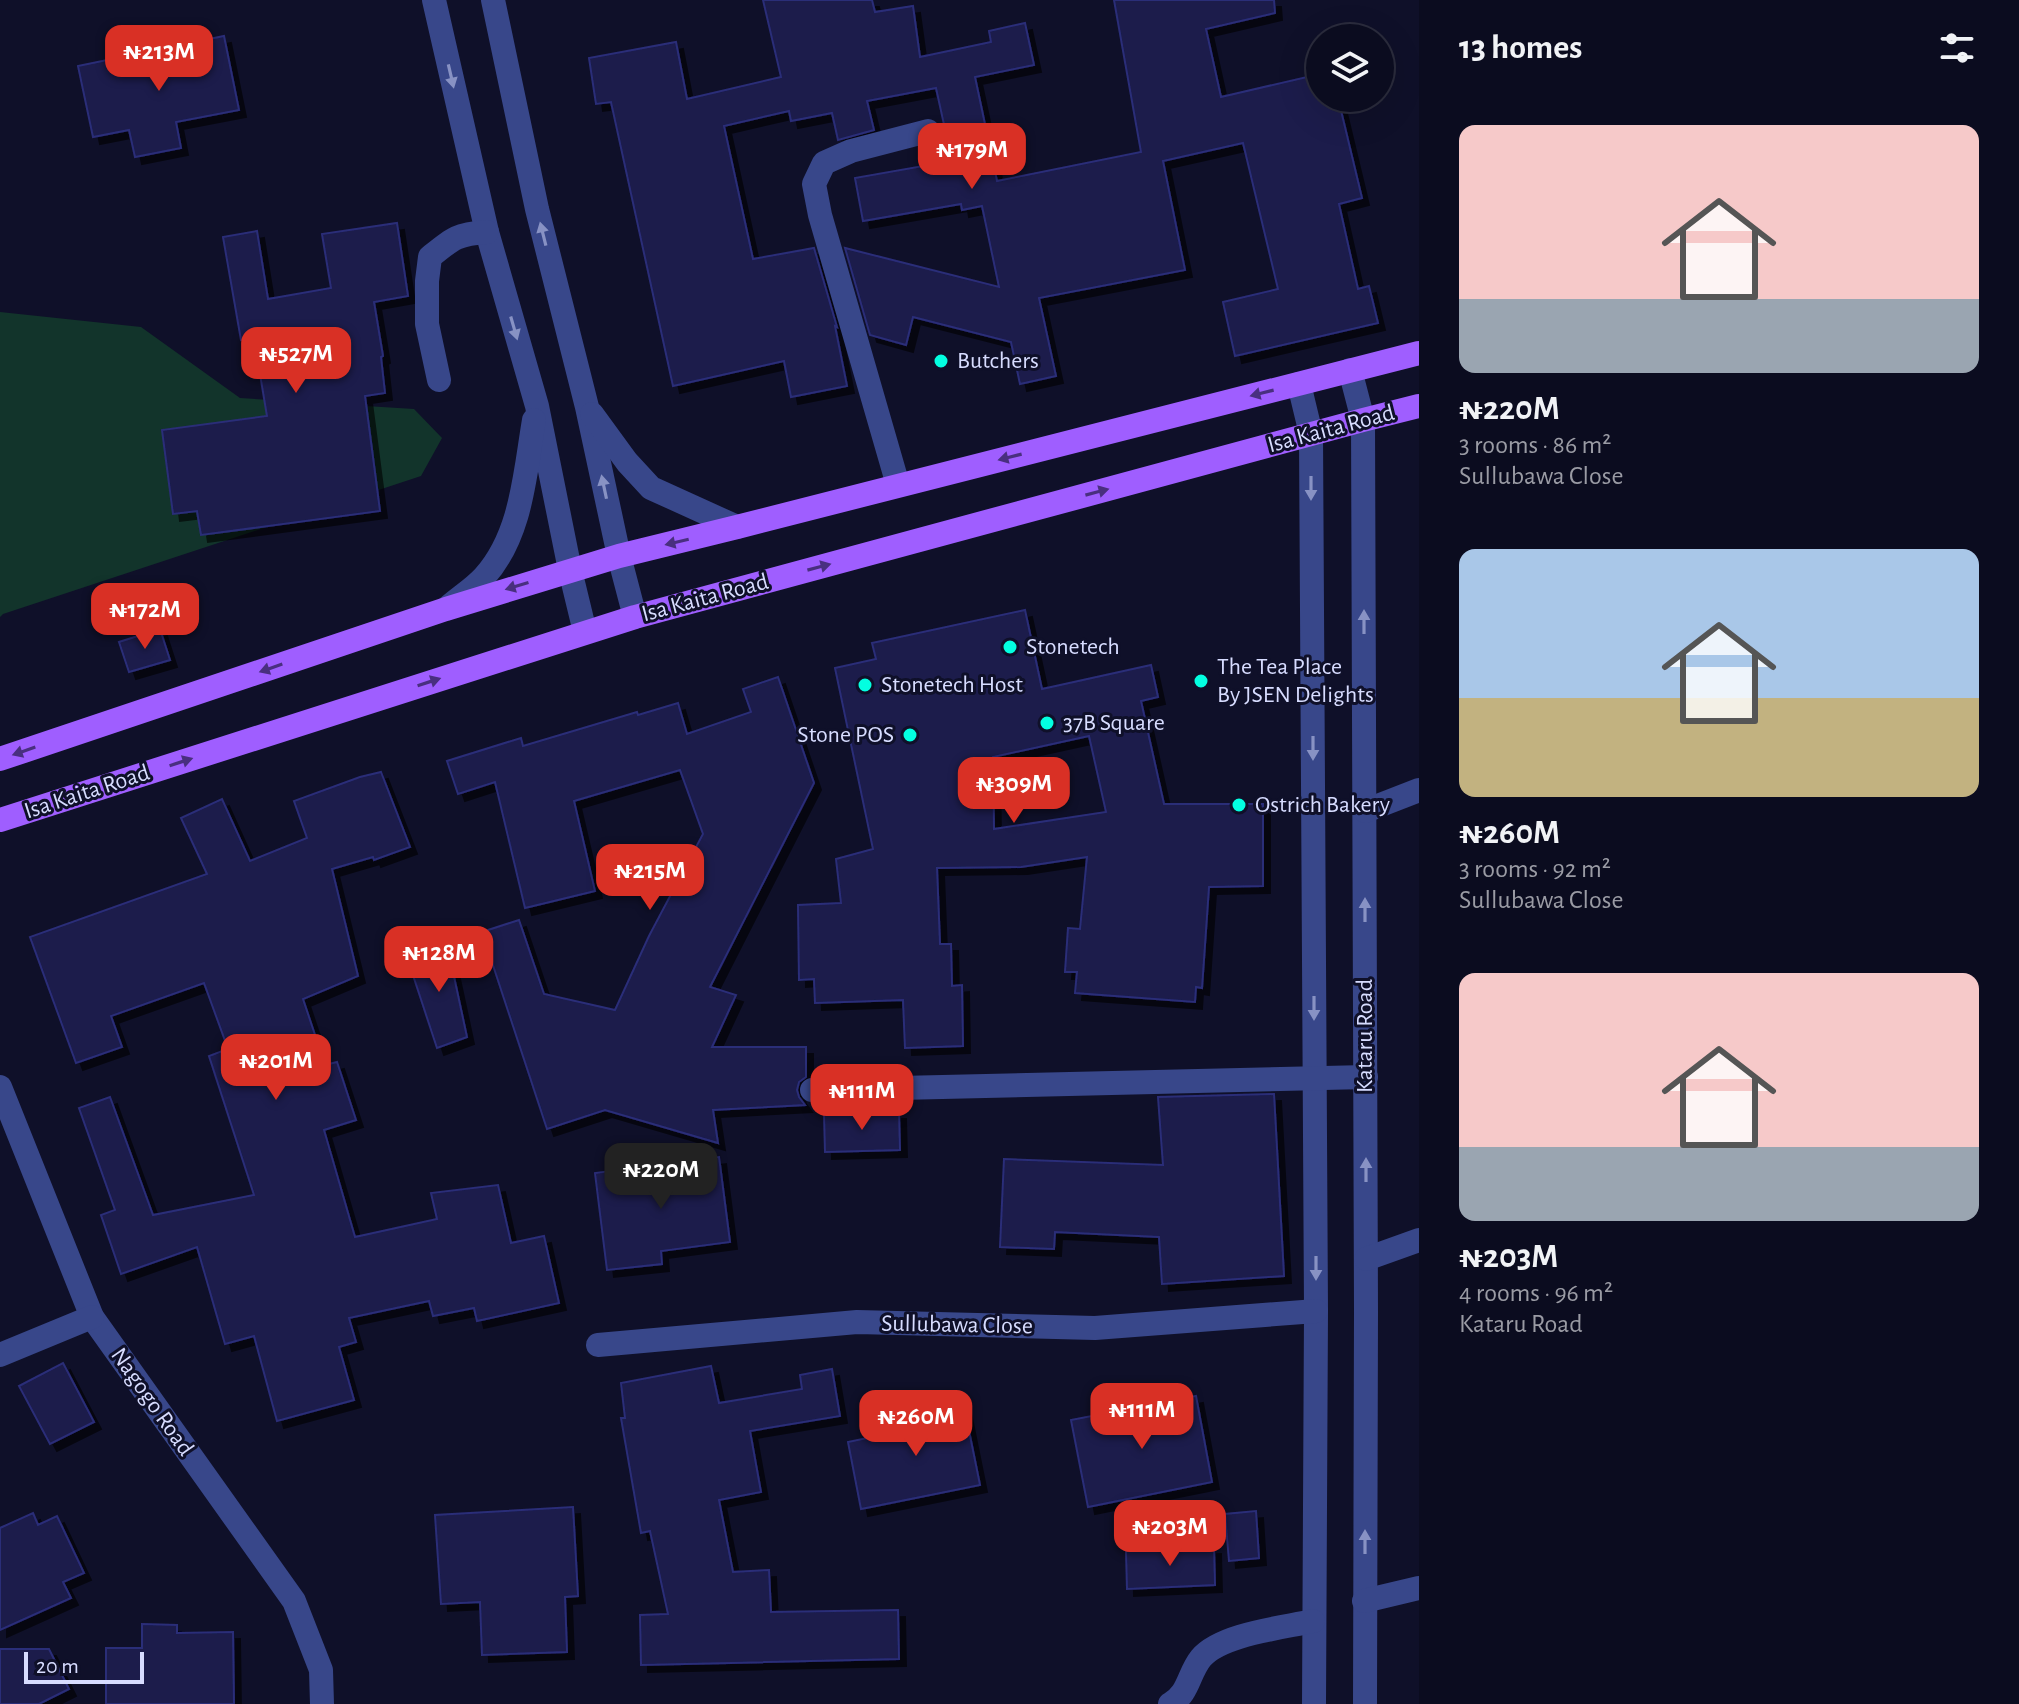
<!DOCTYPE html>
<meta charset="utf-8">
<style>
:root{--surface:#0b0c1f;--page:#191a2c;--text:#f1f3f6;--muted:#9a9ba4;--line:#2b2c3d;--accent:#d93025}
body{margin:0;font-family:"Alegreya Sans",sans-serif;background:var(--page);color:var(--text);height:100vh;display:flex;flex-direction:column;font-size:30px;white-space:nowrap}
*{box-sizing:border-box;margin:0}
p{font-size:26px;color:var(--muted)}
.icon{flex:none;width:44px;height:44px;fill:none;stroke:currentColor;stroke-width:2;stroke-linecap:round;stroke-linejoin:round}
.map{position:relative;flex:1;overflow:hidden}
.drawer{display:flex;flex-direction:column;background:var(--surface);width:600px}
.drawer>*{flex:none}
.tools{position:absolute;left:1306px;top:24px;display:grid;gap:16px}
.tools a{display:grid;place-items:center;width:88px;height:88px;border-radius:50%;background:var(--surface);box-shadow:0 8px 32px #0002,0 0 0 2px var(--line);font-size:40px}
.scale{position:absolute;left:24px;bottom:20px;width:120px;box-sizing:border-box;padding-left:8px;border:4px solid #d7dcff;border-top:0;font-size:22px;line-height:28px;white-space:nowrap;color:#d7dcff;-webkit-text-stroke:6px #0f1029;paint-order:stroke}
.price{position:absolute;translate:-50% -68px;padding:0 18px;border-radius:16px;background:var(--accent);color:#fff;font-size:26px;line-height:52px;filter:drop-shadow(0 2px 4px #0008)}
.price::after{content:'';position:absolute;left:50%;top:48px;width:24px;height:18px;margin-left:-12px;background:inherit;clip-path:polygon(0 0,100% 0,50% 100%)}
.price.selected{background:#222;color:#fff}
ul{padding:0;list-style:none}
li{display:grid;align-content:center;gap:16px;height:424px;padding:0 40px}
li span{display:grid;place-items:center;height:248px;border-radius:16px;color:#555}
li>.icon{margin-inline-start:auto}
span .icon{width:144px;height:144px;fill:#fffc;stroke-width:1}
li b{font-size:34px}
h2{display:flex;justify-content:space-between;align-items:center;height:96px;padding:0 40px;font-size:34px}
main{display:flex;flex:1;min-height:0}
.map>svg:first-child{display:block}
.green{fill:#12342b}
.building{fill:#1a1b4b;stroke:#2b2d78;stroke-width:2;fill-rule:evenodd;filter:url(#shadow)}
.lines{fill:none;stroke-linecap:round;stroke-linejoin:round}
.minor{stroke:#38478a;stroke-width:24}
.major{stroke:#9f5eff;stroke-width:24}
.oneway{fill:#8892c4}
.oneway2{fill:#492f7f}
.poi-dot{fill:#03ffe1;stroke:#0f1029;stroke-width:3}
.labels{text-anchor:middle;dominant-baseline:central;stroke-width:6;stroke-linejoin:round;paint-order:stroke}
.poi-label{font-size:24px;fill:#d7dcff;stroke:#0f1029;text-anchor:start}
.street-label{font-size:24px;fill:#d7dcff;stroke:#0f1029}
</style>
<main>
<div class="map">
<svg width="1419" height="1704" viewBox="0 0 1419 1704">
<defs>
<filter id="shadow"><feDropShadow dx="7" dy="7" stdDeviation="0" flood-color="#0009"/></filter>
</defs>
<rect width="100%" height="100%" fill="#0f1029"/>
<path class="green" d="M0,312L141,327L240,398L414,409L442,438L421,476L3,614L0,617Z"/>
<g class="building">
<path d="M763,0H872L875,12L913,6L920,57L991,42L989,31L1025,23L1034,65L975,77L997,181L1141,152L1114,0H1274L1275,13L1206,29L1221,97L1320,74V98H1338L1362,198L1339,204L1358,289L1369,286L1378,323L1235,356L1223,302L1278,289L1243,143L1163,161L1185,270L1039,298L1056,376L1020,384L1011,342L913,317L906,345L870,335L845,248L999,287L982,206L962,210L961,204L863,221L855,178L952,161L936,88L867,101L874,130L838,140L832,113L791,121L789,111L724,126L753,259L814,248L837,327L835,326L847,386L791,397L784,361L673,386L611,102L596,104L589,58L676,42L687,99L781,77Z"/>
<path d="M224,36L239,110L176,122L181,148L135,157L129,130L93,137L78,66Z"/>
<path d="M397,223L408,296L374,302L383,356L381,357L385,393L365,396L380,511L201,535L197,511L173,514L162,430L267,416L254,338L241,340L223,237L257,231L268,299L331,288L322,234Z"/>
<path d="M1025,610L1042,689L1151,665L1158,697L1141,701L1164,804H1263V886L1209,887L1202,988L1196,987L1195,1002L1075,993L1077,972H1065L1068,928L1080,929L1087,857L1021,867L937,868L940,944H951L952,986L962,985L963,1046L905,1048L903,1000L815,1003L814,979L799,980L798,905L841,903L836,859L873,849L835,668L876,659L872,643ZM1089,736L1106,812L994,829L993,757Z"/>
<path d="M160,629L170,660L129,672L119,642Z"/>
<path d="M778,677L814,783L710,987L736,995L712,1047H806V1077L799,1082L797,1090L799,1097L805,1105L713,1110L718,1143L605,1110L547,1129L482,932L519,920L544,994L615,1010L649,936L703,834L680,770L574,801L595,891L525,908L495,782L458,794L447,761L521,738L523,746L637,712L638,715L678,703L687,734L751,712L743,689Z"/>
<path d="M381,772L410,847L374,860L373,857L332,869L358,976L303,999L325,1065L337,1062L356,1120L324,1130L355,1237L437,1219L431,1193L498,1185L511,1243L544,1236L559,1303L477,1321L474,1308L433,1316L429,1301L349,1318L356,1342L339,1347L354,1400L277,1421L254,1336L225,1344L197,1247L121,1274L101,1215L115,1210L79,1108L110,1097L153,1215L254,1195L209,1056L228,1049L204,983L111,1016L122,1047L76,1063L30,937L207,874L181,818L222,799L250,861L307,838L294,801L360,777Z"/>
<path d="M447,944L467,1037L437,1048L407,957Z"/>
<path d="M1274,1094L1284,1276L1162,1284L1159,1237L1055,1232L1054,1249L1000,1247L1004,1159L1163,1165L1158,1097Z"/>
<path d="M899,1112L900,1150L825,1152L824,1113Z"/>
<path d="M719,1157L730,1242L661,1251L662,1264L607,1270L595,1173Z"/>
<path d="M63,1363L94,1422L50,1444L19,1386Z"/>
<path d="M711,1366L719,1403L802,1389L800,1375L832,1369L840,1416L750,1431L761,1492L719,1500L733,1572L769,1570L771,1612L898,1610L899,1659L641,1665L640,1615L668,1614L650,1531L641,1533L621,1418H625L621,1383Z"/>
<path d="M1196,1396L1212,1482L1088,1507L1071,1420Z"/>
<path d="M963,1401L980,1485L861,1509L848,1442L906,1430L903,1413Z"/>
<path d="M573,1507L578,1596L565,1597L567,1652L482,1655L480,1602L441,1604L435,1515Z"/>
<path d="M1256,1511L1259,1558L1229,1561L1225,1514Z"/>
<path d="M33,1513L38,1525L57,1516L84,1573L63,1582L71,1598L0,1630V1528Z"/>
<path d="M1214,1547L1215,1585L1127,1589L1126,1551Z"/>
<path d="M142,1624L177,1625V1633L233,1632L234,1704H106V1648H142Z"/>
<path d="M0,1649H49L69,1689L39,1704H0Z"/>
</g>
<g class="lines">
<g class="minor">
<path d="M434,0L487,232L537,406L570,570L585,632"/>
<path d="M493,0L537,209L587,407L619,556L635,617"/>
<path d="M1350,370L1363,420L1366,1311L1365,1704"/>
<path d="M439,380L427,324V281L430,257C453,238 457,234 487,232"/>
<path d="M1299,384L1311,434L1316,1311L1314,1704"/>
<path d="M592,414L627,462L651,488L737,527"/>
<path d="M898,485L820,215L814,184L824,163L851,151L928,131"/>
<path d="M446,609C458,598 473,589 484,577C522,535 525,473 534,420"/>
<path d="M1365,811L1419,790"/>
<path d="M0,1087L92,1317L294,1601L321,1670L322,1704"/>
<path d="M812,1090L1366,1077"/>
<path d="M1366,1259L1419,1240"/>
<path d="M598,1345L857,1322L1095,1328L1316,1311"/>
<path d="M0,1355L92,1317"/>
<path d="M1364,1601L1419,1588"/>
<path d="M1170,1704C1189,1694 1188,1674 1201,1658C1221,1634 1282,1628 1313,1621"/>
</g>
<g class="major">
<path d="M0,759L446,609L619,556L737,527L1419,353"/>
<path d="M0,820L635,617L1363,420L1419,406"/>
</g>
</g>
<defs><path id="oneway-solid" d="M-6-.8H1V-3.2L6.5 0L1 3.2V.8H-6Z" transform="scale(2)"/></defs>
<g class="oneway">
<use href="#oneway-solid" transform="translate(451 76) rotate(77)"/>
<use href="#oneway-solid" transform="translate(543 234) rotate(-104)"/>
<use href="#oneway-solid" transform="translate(514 328) rotate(74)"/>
<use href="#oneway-solid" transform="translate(604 487) rotate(-102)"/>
<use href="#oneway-solid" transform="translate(1311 488) rotate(90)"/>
<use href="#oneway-solid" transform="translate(1364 622) rotate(-90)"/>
<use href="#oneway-solid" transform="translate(1313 748) rotate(90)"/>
<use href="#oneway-solid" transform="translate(1365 910) rotate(-90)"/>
<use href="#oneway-solid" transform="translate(1314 1008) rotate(90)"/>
<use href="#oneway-solid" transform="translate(1366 1170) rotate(-90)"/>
<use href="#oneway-solid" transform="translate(1316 1268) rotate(90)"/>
<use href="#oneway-solid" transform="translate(1365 1542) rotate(-90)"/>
</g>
<g class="oneway2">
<use href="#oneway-solid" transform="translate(1262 393) rotate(166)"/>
<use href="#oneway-solid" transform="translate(1010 457) rotate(166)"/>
<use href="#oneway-solid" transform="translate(1097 492) rotate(-15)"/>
<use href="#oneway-solid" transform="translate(677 542) rotate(167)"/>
<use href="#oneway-solid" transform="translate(819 567) rotate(-15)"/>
<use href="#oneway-solid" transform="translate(517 586) rotate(163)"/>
<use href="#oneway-solid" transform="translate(271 668) rotate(161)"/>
<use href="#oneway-solid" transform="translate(429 682) rotate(-18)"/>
<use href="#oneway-solid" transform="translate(24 751) rotate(161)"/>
<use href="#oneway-solid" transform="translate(181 762) rotate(-18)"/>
</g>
<g class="poi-dot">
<circle cx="941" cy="361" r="8"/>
<circle cx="1010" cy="647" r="8"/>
<circle cx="1201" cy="681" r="8"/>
<circle cx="865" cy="685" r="8"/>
<circle cx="1047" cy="723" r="8"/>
<circle cx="910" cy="735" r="8"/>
<circle cx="1239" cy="805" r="8"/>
</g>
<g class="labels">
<g class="poi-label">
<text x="957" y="361">Butchers</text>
<text x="1026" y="647">Stonetech</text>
<text x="1217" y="667">The Tea Place<tspan x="1217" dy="28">By JSEN Delights</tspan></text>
<text x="881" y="685">Stonetech Host</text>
<text x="1063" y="723">37B Square</text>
<text x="894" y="735" text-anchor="end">Stone POS</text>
<text x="1255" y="805">Ostrich Bakery</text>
</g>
<g class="street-label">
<text transform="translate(1331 429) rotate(-15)">Isa Kaita Road</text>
<text transform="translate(705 598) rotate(-15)">Isa Kaita Road</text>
<text transform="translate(87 792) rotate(-18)">Isa Kaita Road</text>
<text transform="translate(1365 1036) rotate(-90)">Kataru Road</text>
<text transform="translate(957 1325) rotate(1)">Sullubawa Close</text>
<text transform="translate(152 1402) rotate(55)">Nagogo Road</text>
</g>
</g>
</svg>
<div class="tools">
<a><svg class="icon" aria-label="layers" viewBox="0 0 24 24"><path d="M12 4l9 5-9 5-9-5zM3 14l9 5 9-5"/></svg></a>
</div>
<div class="scale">20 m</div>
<b class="price" style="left:159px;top:93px">₦213M</b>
<b class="price" style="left:972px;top:191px">₦179M</b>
<b class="price" style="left:296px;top:395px">₦527M</b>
<b class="price" style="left:145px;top:651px">₦172M</b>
<b class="price" style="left:1014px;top:825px">₦309M</b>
<b class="price" style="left:650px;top:912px">₦215M</b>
<b class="price" style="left:439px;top:994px">₦128M</b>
<b class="price" style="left:276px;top:1102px">₦201M</b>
<b class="price" style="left:862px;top:1132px">₦111M</b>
<b class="price selected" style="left:661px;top:1211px">₦220M</b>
<b class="price" style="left:1142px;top:1451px">₦111M</b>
<b class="price" style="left:916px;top:1458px">₦260M</b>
<b class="price" style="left:1170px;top:1568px">₦203M</b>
</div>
<section class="drawer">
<h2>13 homes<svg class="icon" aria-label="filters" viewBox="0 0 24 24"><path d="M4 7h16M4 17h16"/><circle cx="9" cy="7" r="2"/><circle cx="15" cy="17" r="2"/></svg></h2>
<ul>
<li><span style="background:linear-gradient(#f6c9c9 70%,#9aa5b1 0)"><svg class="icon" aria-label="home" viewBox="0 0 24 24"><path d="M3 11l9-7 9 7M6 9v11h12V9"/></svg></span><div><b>₦220M</b><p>3 rooms · 86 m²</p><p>Sullubawa Close</p></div></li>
<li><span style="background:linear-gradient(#a9c7e8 60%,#c2b280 0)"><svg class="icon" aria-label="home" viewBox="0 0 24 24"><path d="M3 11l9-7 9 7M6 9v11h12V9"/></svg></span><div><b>₦260M</b><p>3 rooms · 92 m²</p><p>Sullubawa Close</p></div></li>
<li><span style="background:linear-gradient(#f6c9c9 70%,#9aa5b1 0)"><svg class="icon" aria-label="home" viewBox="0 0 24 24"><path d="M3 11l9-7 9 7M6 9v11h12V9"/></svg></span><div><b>₦203M</b><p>4 rooms · 96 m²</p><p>Kataru Road</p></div></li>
</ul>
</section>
</main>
